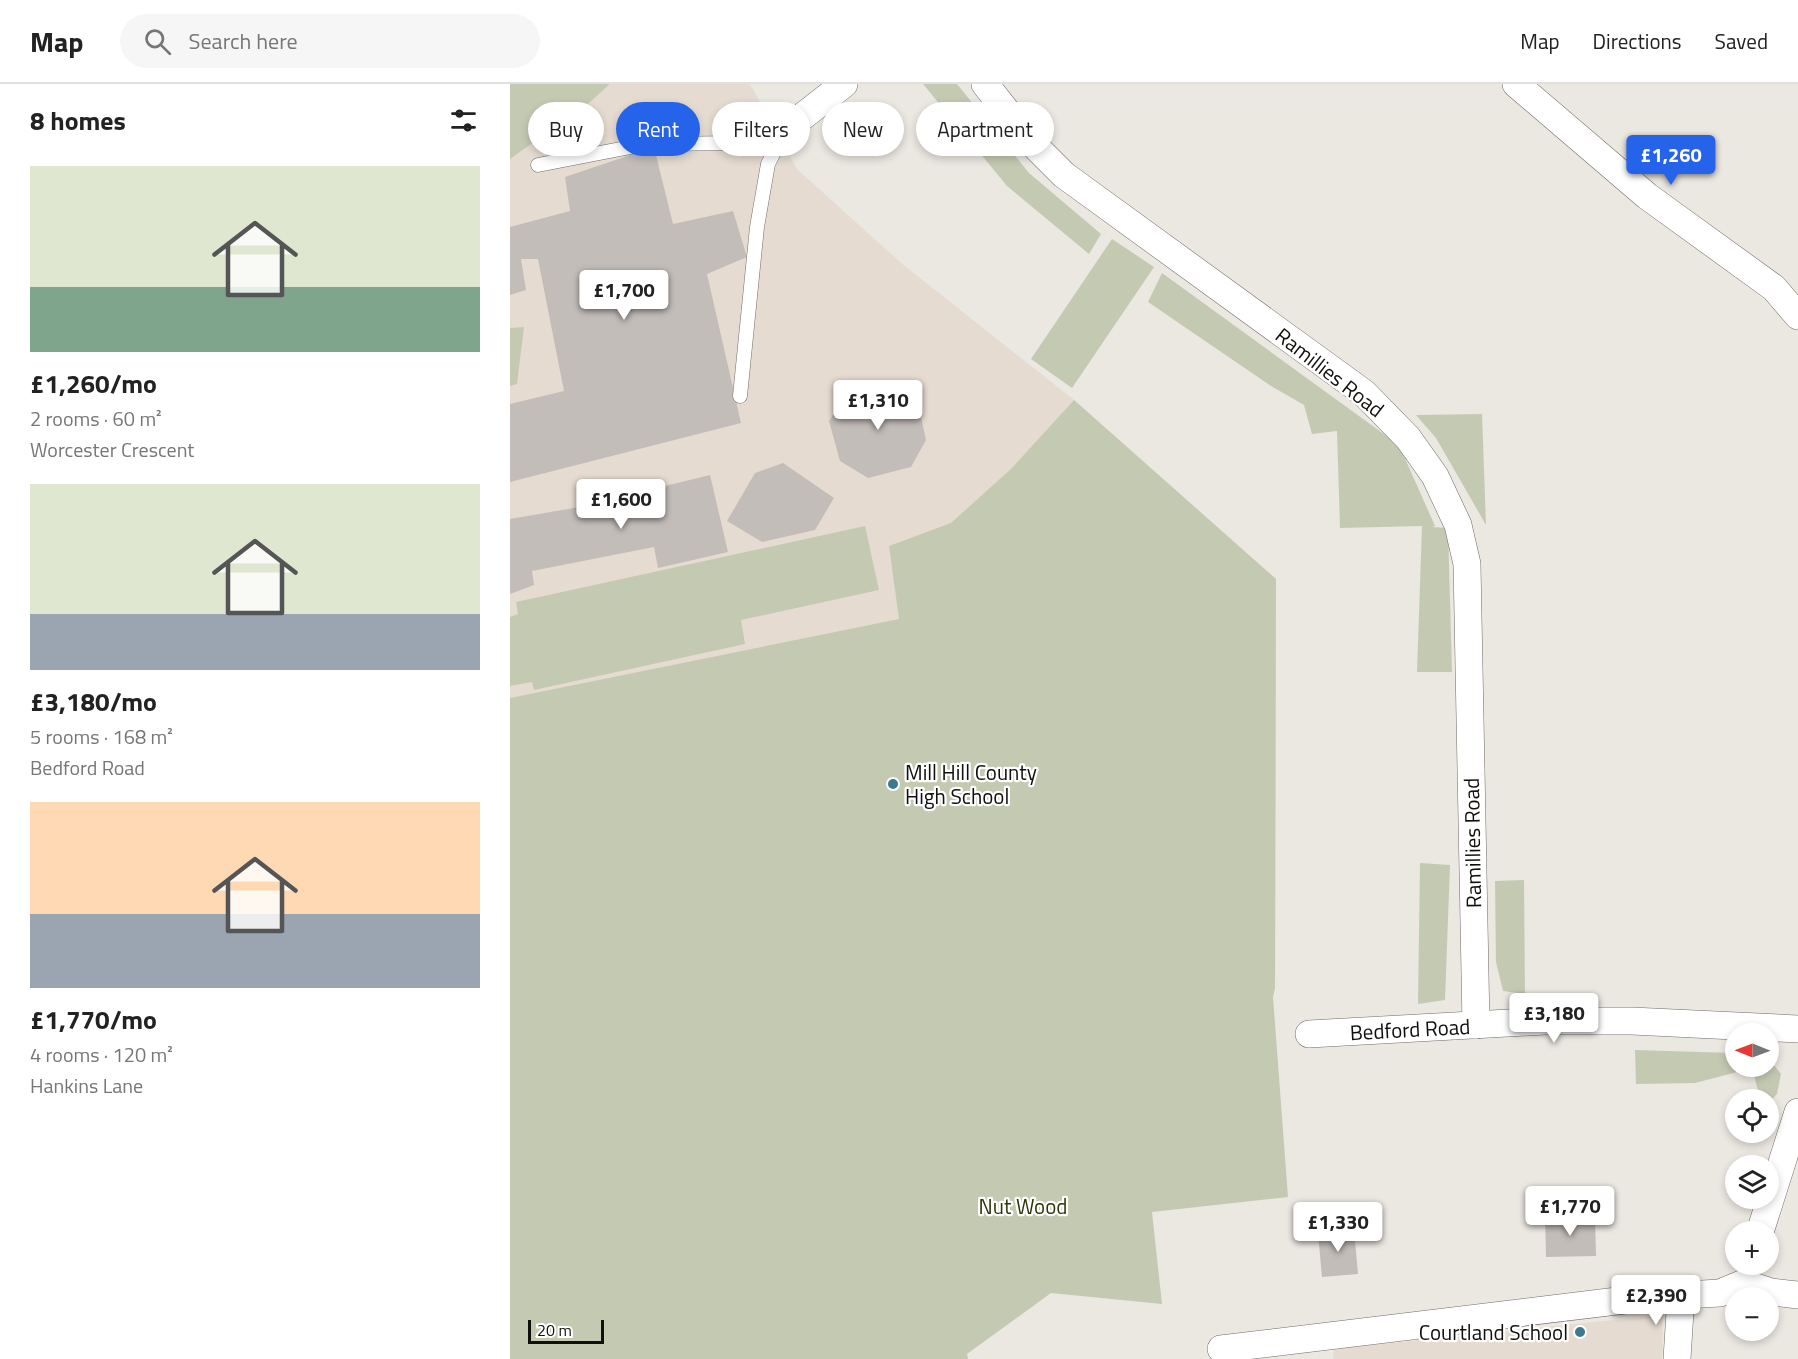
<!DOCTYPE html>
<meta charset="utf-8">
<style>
:root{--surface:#fff;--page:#f6f6f6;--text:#222;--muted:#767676;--line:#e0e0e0;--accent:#2563eb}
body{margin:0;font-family:"Titillium Web",sans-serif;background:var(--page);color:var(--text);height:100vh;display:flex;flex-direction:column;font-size:22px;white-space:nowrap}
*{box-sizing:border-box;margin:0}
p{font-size:20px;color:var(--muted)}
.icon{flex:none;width:33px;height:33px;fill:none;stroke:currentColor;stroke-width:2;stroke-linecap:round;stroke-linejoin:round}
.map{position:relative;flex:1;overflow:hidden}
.panel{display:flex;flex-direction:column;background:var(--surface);width:510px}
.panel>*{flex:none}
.guide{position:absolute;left:18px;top:18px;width:570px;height:54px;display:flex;gap:12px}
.needle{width:39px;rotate:271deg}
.controls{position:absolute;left:1215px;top:939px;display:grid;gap:12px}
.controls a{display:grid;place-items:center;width:54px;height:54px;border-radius:50%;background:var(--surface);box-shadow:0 3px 9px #0003;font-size:30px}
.scale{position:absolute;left:18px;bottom:15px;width:76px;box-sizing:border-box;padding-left:6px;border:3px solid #110f0d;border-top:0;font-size:16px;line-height:21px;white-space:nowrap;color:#110f0d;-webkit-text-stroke:4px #fff;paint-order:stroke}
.price{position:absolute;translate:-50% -51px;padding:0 14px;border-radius:6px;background:#fff;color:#222;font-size:20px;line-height:39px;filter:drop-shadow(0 2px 3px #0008)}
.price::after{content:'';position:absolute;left:50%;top:36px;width:18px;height:14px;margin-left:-9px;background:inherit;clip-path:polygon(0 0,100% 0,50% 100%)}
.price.current{background:var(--accent);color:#fff}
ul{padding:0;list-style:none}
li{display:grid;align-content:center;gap:12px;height:318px;padding:0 30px}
li span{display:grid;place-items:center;height:186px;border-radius:0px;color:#555}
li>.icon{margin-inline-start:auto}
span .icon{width:108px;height:108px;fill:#fffc;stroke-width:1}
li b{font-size:26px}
h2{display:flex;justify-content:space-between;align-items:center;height:72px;padding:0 30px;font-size:26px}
.pill{padding:0 21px;border-radius:27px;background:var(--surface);box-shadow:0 3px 9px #0003;font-size:21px;line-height:54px}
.pill.current{background:var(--accent);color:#fff}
header{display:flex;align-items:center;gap:36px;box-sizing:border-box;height:84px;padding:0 30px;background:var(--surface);border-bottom:2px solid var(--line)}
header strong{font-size:28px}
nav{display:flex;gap:33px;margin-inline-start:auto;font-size:21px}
.search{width:420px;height:54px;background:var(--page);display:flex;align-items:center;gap:15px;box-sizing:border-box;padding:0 21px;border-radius:33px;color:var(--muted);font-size:22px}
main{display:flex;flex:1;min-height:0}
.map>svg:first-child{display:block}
.built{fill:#e5dbd0}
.green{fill:#c4cab2}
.building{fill:#c3bdb9}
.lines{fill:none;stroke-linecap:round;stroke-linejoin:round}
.service-casing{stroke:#706c67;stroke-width:15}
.minor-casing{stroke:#706c67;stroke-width:28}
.service{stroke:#fff;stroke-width:14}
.minor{stroke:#fff;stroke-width:27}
.poi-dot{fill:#3c798f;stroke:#fff;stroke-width:2}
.labels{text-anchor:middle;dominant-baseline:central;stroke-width:4.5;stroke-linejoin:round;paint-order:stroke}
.street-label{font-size:21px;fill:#110f0d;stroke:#fff}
.poi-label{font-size:21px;fill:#110f0d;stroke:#fff;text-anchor:start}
.park-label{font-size:21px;fill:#2d3606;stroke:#fff}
</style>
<header>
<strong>Map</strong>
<div class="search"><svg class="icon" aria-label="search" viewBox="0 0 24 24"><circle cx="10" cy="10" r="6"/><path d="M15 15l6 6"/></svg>Search here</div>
<nav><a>Map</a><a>Directions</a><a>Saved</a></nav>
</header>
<main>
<section class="panel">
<h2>8 homes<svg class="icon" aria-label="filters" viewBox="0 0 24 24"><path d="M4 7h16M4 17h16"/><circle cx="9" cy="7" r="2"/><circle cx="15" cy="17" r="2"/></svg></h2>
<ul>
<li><span style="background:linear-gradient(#dfe7d0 65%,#7fa58c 0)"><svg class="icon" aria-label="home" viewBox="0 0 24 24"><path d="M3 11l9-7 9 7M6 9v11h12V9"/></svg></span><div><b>£1,260/mo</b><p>2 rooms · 60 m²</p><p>Worcester Crescent</p></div></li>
<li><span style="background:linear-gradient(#dfe7d0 70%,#9aa5b1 0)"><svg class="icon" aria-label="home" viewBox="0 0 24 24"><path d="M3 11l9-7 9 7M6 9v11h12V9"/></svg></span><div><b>£3,180/mo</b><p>5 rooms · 168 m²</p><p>Bedford Road</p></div></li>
<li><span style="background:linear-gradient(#ffd9b3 60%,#9aa5b1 0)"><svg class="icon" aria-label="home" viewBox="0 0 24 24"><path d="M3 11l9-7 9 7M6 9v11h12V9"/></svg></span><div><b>£1,770/mo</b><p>4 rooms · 120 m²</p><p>Hankins Lane</p></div></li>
</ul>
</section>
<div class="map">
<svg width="1288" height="1275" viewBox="0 0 1288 1275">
<rect width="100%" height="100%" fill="#ebe7e1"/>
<g class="built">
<path d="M100,0H240L287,85L391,179L564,316L766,495L765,904L763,913L0,1183V75L79,19Z"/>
<path d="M1153,1231L1152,1275H823L824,1265Z"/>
</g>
<g class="green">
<path d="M0,0H100L79,19L0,75Z"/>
<path d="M413,0H447L519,89L591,150L579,170L497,102Z"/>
<path d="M602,155L644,183L562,304L521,275Z"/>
<path d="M652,189L889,361L925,442L922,443L938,444L942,588H907L912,442L830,444L827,347L802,350L794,321L761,302L638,218Z"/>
<path d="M14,243L7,300L0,302V244Z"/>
<path d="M564,316L766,495L765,904L763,913L778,1113L642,1128L652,1220L541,1209L457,1270L458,1275H0V614L389,535L379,462L441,439L501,385Z"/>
<path d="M972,330L976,441L926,354L906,331Z"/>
<path d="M355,442L369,506L231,536L235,560L24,606L22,598L0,602V533L8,530L6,518Z"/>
<path d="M910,779L940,781L935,916L908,920Z"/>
<path d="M1014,796L1015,910L993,907L986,878L985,797Z"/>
<path d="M1125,966L1225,969L1226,982L1234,983L1235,986L1185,999L1126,1000Z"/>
<path d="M1259,975L1271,990L1267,1010L1259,1018L1258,1016L1250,1015L1242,983L1258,982Z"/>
</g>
<g class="building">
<path d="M144,63L163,140L223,127L237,173L197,190L231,339L0,398V320L54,307L28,175H11L16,206L0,211V143L60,127L55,93Z"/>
<path d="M378,299L407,315L416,356L401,383L358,394L330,377L319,337L337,311Z"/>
<path d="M273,379L324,414L305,446L252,458L217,437L245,389Z"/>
<path d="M200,391L218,468L148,484L144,463L22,487L24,501L0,510V435L70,423Z"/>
<path d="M1048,1129V1134H1085L1086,1172L1036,1173L1035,1130Z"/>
<path d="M844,1145L848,1190L812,1193L808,1149Z"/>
</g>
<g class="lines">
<g class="service-casing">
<g id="service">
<path d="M28,81L136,60L234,59L264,66"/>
<path d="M230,312L247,143L258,80L271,54L288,36"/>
</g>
</g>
<g class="minor-casing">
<g id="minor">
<path d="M475,0L521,58L554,91L854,309L898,354L925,392L948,441L957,480L966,941"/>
<path d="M1006,0L1137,112L1264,204L1288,232"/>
<path d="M288,36L334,0"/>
<path d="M799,950L1035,937H1122L1288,945"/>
<path d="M1250,1148L1288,1028"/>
<path d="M711,1265L1140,1213L1210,1209L1234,1199L1261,1208L1288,1211"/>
<path d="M1167,1275L1171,1212"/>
</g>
</g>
<use href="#service" class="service"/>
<use href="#minor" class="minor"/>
</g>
<g class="poi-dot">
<circle cx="383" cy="700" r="6"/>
<circle cx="1070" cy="1248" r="6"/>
</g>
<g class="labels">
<g class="street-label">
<text transform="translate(820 288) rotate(38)">Ramillies Road</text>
<text transform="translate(962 759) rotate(-91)">Ramillies Road</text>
<text transform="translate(900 945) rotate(-3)">Bedford Road</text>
</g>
<g class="poi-label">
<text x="395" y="688">Mill Hill County<tspan x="395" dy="24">High School</tspan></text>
<text x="1058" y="1248" text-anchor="end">Courtland School</text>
</g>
<g class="park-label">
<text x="513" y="1122">Nut Wood</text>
</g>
</g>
</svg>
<div class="controls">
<a><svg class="needle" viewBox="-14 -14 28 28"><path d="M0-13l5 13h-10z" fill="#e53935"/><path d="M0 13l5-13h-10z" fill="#767676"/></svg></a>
<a><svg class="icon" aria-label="locate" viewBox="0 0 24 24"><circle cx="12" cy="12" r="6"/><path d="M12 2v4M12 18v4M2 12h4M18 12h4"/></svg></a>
<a><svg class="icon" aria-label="layers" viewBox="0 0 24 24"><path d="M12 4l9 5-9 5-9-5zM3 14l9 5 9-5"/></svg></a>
<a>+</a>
<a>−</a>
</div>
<div class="scale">20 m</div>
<b class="price current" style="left:1161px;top:102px">£1,260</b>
<b class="price" style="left:114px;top:237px">£1,700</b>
<b class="price" style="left:368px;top:347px">£1,310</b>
<b class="price" style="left:111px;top:446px">£1,600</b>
<b class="price" style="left:1044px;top:960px">£3,180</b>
<b class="price" style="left:1060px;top:1153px">£1,770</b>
<b class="price" style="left:828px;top:1169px">£1,330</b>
<b class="price" style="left:1146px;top:1242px">£2,390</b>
<div class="guide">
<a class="pill">Buy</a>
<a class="pill current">Rent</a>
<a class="pill">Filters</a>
<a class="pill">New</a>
<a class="pill">Apartment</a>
</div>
</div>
</main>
